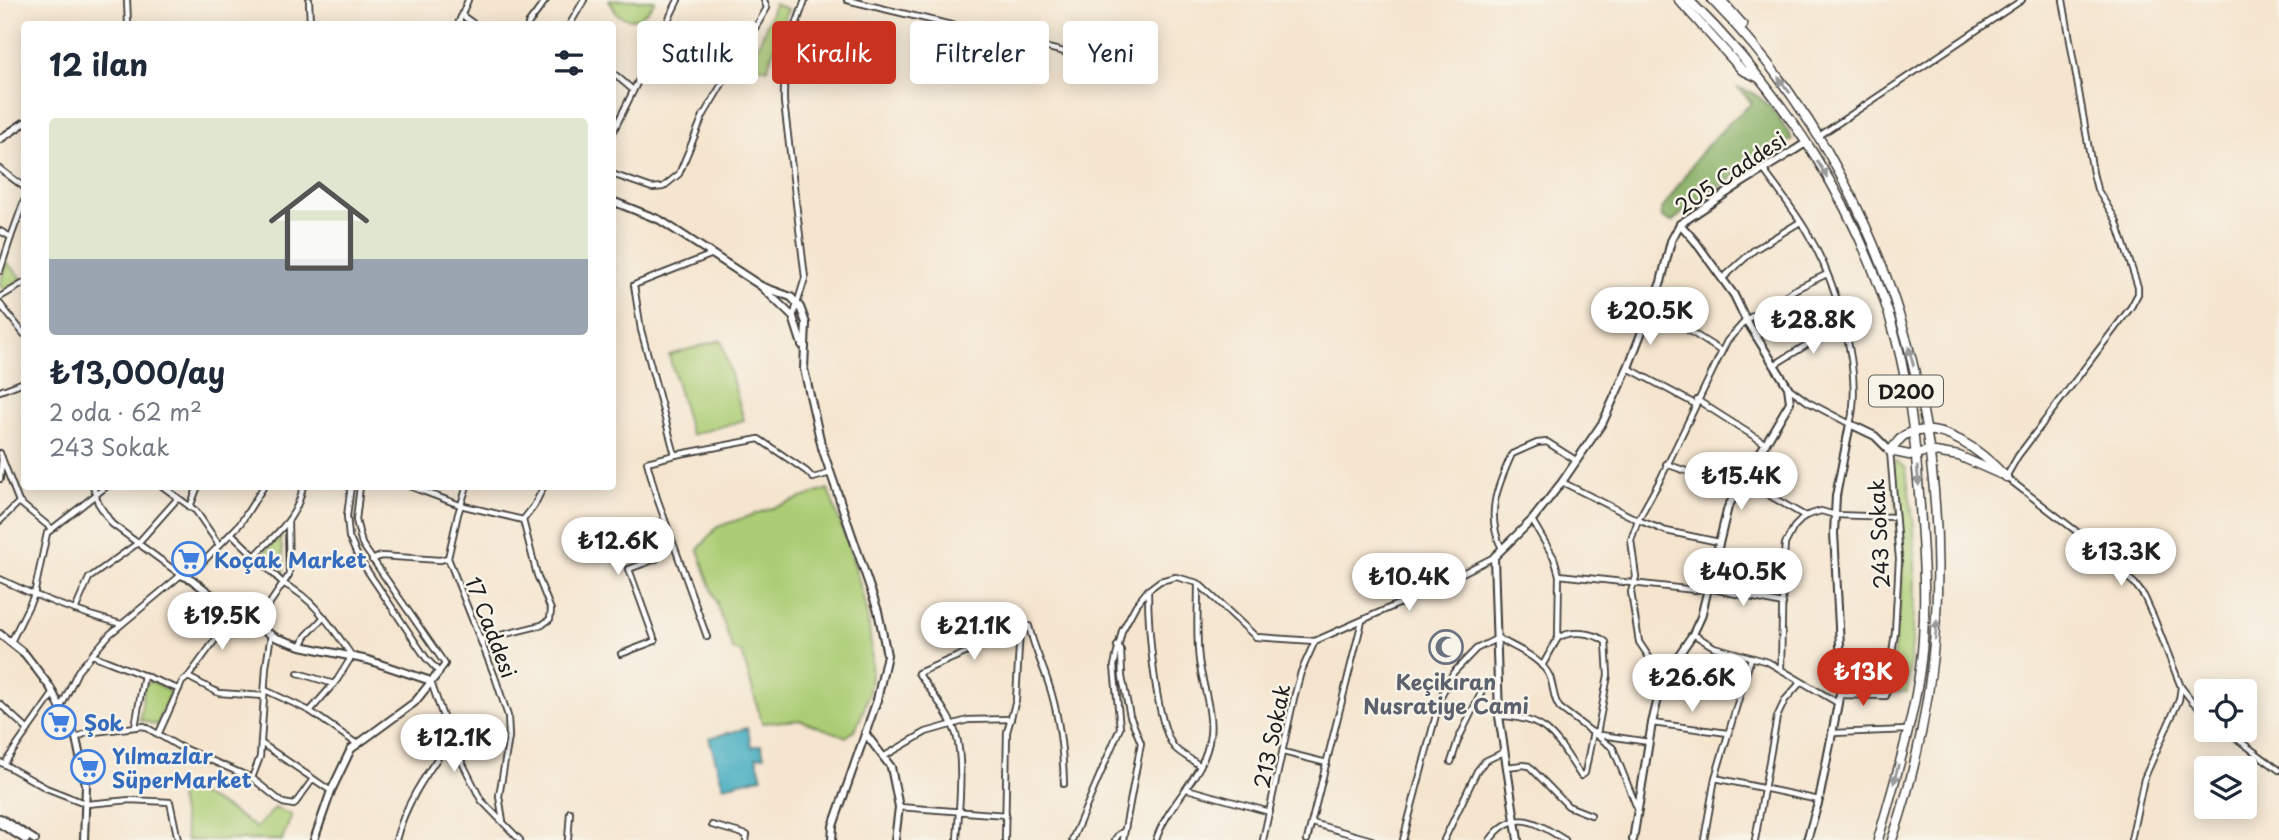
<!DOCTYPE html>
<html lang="tr">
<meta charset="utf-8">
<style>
:root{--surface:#fff;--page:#f6f6f7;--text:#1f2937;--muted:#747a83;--line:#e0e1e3;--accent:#c8321e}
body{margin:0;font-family:"Playpen Sans",sans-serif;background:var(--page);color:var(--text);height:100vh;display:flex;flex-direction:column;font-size:26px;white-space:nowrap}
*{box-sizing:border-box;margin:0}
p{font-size:23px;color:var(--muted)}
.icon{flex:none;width:38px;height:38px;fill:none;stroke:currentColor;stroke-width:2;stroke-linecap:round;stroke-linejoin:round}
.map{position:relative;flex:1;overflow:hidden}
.sheet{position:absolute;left:21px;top:21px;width:595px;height:469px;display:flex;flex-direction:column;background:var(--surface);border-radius:7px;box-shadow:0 4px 18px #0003}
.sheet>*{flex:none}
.banner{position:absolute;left:637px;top:21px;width:665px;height:63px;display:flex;gap:14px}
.controls{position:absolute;left:2194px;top:679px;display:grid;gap:14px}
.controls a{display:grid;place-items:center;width:63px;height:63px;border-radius:7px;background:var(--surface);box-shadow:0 4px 18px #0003;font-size:35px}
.price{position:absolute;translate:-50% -60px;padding:0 16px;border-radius:24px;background:#fff;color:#222;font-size:23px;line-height:46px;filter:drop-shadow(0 2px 4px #0008)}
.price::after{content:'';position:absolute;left:50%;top:42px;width:21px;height:16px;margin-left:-10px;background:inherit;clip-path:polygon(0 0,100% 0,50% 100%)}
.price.active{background:var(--accent);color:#fff}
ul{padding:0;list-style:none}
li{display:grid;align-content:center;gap:14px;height:371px;padding:0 28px}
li+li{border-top:2px solid var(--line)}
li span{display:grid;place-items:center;height:217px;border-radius:7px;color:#555}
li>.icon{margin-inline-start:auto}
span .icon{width:126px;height:126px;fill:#fffc;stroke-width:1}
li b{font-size:30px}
h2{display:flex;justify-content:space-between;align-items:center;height:84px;padding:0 28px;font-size:30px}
.tag{padding:0 24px;border-radius:7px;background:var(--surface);box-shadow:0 4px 18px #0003;font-size:24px;line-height:63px}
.tag.active{background:var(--accent);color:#fff}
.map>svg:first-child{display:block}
.green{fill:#accd75;stroke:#647448;stroke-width:2}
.forest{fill:#89b066;stroke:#526641;stroke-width:2}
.water{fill:#40abc0;stroke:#2e646e;stroke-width:2}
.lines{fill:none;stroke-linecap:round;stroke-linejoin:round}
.street-casing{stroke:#3d3a37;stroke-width:8}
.secondary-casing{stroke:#3d3a37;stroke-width:10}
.highway-casing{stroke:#3d3a37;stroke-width:11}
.street{stroke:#fff;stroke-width:4.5}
.secondary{stroke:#fff;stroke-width:6}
.highway{stroke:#fff;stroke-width:8}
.oneway{fill:#999}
.labels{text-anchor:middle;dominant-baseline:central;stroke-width:5;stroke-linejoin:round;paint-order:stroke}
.shield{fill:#f7f3e8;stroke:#5e5c59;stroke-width:2}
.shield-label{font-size:19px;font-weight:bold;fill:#1c1c1c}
.street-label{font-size:21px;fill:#1c1c1c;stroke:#f7f3e8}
.shop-label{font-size:21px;font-weight:bold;fill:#366cbe;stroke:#f7f3e8;text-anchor:start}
.worship-label{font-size:21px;font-weight:bold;fill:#5b616d;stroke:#f7f3e8}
</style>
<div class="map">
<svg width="2279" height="840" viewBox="0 0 2279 840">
<rect width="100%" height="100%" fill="#f7f3e8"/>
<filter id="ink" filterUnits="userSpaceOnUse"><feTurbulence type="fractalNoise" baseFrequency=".0143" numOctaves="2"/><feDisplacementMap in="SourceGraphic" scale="14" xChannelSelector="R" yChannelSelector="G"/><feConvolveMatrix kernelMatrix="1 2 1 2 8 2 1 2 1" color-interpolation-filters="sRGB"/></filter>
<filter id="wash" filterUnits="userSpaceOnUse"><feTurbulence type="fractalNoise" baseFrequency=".00686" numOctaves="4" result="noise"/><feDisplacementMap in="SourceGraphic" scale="28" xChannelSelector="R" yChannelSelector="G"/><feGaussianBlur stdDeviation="1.57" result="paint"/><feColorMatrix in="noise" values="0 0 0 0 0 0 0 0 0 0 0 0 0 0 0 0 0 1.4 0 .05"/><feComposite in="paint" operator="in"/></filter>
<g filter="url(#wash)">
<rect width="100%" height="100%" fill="#f5e5cf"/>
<g class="green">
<path d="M609,0H655C647,16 634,25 617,14Z"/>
<path d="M774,4L788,9L767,69L752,64Z"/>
<path d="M6,262L23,279L4,290L0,285Z"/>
<path d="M721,340L744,420L691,435L669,355Z"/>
<path d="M1896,461L1906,468C1908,487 1912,508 1914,528C1917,583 1914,637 1907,692H1889L1902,581L1893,462Z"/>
<path d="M828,489C850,551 887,642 865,706C860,719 858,729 846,737L800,720L762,723L742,653L733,650L698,550L717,527Z"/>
<path d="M280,537L284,560L283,578L261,555Z"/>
<path d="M151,681L170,692L157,725L140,720L144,686Z"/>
<path d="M177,787C207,795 231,810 256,828L275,808L292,815L282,840H187Z"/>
</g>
<path class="forest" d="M1738,88C1764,92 1778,117 1792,139L1694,203L1672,222L1662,218L1661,211L1701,152L1731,121L1752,103Z"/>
<path class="water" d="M747,728L752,747L761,745L764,756L756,757L762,777L723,786L709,738Z"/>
</g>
<g filter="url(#ink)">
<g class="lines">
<g class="street-casing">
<g id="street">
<path d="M127,0L128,24"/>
<path d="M309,0L310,24"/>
<path d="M847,0L1123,66"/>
<path d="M2063,0L2093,173L2097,189L2116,220L2138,287V294L2131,307L2018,456L2006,477L2076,531L2135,584L2144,596L2154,618L2181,687L2192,701L2207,715"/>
<path d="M463,16L474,24"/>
<path d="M458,24L468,0"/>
<path d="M528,24L546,0"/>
<path d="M570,24L584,0"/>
<path d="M612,72L633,90"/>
<path d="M612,134L678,0"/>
<path d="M1819,136L2022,0"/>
<path d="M0,169L24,187"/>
<path d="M1763,169C1778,190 1794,210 1807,232C1835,279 1864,370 1850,424L1808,402L1789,388"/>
<path d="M612,174L652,188L663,187L679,174L703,116L767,8L764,0"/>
<path d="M0,231L11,237L0,271"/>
<path d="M11,237L24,201"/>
<path d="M713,254L634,285L641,330L675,455L759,439L806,471L813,478L831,473"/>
<path d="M1722,279L1754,250L1800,222"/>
<path d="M0,297L24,283"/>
<path d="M0,304L24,334"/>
<path d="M1652,307L1721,351"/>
<path d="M793,317L805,278L784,102C783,60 791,38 805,0"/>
<path d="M1774,365L1808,344L1844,330"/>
<path d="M1628,368L1695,404"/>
<path d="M0,391L24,382"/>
<path d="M1697,400L1766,444"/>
<path d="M0,453L19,502L52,529"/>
<path d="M675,455L647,462L657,498L707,637"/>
<path d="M1666,464L1738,489"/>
<path d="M0,479L2,458"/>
<path d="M1744,481L1805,516"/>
<path d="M1562,482L1638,520L1666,531L1719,542"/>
<path d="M93,486L98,503L112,524L181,575"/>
<path d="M162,486L196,511L219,545"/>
<path d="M351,486L347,516L349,537L358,557L426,658L439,672L445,664L362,544L356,520L360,486"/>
<path d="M409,486L460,505L523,520"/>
<path d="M467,486L458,514L448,558L495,677L508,716L509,737L499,796L503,821"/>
<path d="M190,507L198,486"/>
<path d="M1532,520L1554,558L1559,575L1558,638L1542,666"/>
<path d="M0,521L19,502"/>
<path d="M231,533L284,584C314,598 334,630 352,656L337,680L310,711"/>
<path d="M1502,549C1485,515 1497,487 1512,454L1537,443L1547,442L1577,461"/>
<path d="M255,556C277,532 297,520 303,486"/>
<path d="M372,560L381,556L440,560L448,558"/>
<path d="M1559,575L1695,590L1708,588L1783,604"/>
<path d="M0,579C39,598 79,613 121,624"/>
<path d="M1148,591C1148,624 1155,722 1174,747C1180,754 1193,760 1200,766"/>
<path d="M75,610L89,578L138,543L178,498"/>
<path d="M255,625L289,575L288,522"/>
<path d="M1693,634L1714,647L1768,662L1838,703"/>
<path d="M1558,638C1571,630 1594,632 1606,642L1608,675L1597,734"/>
<path d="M481,640L542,625L550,619L551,610L537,575L523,520L534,506L544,486"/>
<path d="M11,642L34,595L47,533L107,486"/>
<path d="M301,646L306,636L324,617"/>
<path d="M1117,646L1121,650L1122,677L1130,716L1141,743L1123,840"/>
<path d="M621,654L655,641L629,569L656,559L652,546L672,541"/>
<path d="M92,655L178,689"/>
<path d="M1781,669L1783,569L1785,544L1794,527L1805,516L1821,511L1835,515L1894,517"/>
<path d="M298,673L334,684"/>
<path d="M188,677L219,693L264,696"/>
<path d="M1663,678L1639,642L1631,592L1636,577L1631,540L1638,520L1659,482L1727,341L1746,320L1796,289L1827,274"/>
<path d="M431,682L451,740L481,800L520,840"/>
<path d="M265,690L310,711L357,744"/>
<path d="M1840,695L1886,696L1895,632L1899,559L1890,451"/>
<path d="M0,704L28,730"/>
<path d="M61,707L78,671L110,634L181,575L201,564L240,524L264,486"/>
<path d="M1499,716C1549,717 1556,739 1581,776L1585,773L1593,732"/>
<path d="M1652,723L1728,733"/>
<path d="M135,727L144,675"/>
<path d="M2225,730L2279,770"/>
<path d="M1833,733L1907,730"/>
<path d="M158,735L182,682L188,677L235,613"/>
<path d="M1601,735L1649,742"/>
<path d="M76,738L86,733L144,726L178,746L252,778L283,803L294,805L313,779"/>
<path d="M261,743L331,791"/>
<path d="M1283,752L1327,763"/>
<path d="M883,757L926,732L968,720L1011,719"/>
<path d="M0,762L46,788L87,804L130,800L170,802L178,840"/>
<path d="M1451,762L1458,740L1481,693L1484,686L1498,683"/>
<path d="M4,764L53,694"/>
<path d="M1507,767L1523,765L1529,766L1568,806L1591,815"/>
<path d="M252,778L260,757L266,667L271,634"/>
<path d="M1715,778L1819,800"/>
<path d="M1187,789L1270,812"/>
<path d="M899,807L1006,815"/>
<path d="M1312,823L1372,840"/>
<path d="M712,825L747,835L746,840"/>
<path d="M396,840C406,801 428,772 450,740"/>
<path d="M568,840L570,812"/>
<path d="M957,840C959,811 964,761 956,734C949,713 931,692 918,673L1029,626C1033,646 1042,663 1048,682C1059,714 1063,750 1064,784"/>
<path d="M1005,840L1007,732L1016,700L1020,628"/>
<path d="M1072,840L1120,728L1114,666L1122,631L1136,605L1148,590L1160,581L1176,577L1198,583L1256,637L1315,641L1423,593L1494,557"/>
<path d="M1115,840L1118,835L1124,831"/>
<path d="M1156,840C1168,802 1206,776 1210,735C1213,712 1202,683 1199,660C1196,635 1198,609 1198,584"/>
<path d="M1263,840L1294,698L1301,672L1315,641"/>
<path d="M1307,840L1362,621"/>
<path d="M1403,840L1441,696L1453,673L1476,649L1498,638C1515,648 1541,657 1550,677C1554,688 1553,700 1560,708L1613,748L1637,808"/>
<path d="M1444,840L1477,771L1485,761L1504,752"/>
<path d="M1490,840C1514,806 1537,823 1565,840"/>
<path d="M1704,840L1715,778L1751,658"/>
<path d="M1755,840L1777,717L1785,700L1801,682"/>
<path d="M2131,840L2144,779L2179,700L2181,687"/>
</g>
</g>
<g class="secondary-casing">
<g id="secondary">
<path d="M0,139L24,123"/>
<path d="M612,201L660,220L761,286L793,317L802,345"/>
<path d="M761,286L791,297L800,307L806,323L804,369L822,448L878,611L887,655L877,700L833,826L832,840"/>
<path d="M181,575L191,579L242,618L277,638L301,646L368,660L431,681"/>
<path d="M0,634L25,654L50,687L76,738L86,785L84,840"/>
<path d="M865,733L891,767L899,807L895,840"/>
<path d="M0,818L35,840"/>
<path d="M0,824L26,840"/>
<path d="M314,840L331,791L351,749L415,702L439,672"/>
<path d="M1518,840L1499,716L1494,557L1532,520L1562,482L1603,422L1629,365L1661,282L1671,241L1680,224L1740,184L1806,143"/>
<path d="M1633,840L1652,723L1663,678L1693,634L1701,617L1728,507L1790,402L1788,387L1746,320L1734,295L1695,241L1680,224"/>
<path d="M1807,840L1819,800L1842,683L1834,533L1836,496L1850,424L1875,436L1890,451"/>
</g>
</g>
<g class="highway-casing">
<g id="highway">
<path d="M1679,0L1742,70L1759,78"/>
<path d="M1689,0C1784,94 1861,209 1896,339C1911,394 1916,451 1920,507C1923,551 1926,595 1923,639C1919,705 1896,776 1878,840"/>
<path d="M1712,0C1927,218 1991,554 1892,840"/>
<path d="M1721,0L1743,25"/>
<path d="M1890,451C1895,446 1899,438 1905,435C1941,418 1983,453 2006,477"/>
<path d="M1890,451L1909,455L1929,451L1959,456L2000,474"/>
</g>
</g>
<use href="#street" class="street"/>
<use href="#secondary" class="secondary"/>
<use href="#highway" class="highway"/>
</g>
<defs><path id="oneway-solid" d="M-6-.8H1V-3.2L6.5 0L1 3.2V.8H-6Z" transform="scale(1.75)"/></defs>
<g class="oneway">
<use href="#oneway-solid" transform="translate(1784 85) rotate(-127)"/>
<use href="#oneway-solid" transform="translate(1822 169) rotate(59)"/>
<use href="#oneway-solid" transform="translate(1911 356) rotate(-105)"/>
<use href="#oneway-solid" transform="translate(1918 476) rotate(85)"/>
<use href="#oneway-solid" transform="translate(1936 630) rotate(-85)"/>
<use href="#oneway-solid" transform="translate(1896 774) rotate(104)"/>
</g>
</g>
<defs>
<g id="supermarket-ring" transform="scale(1.75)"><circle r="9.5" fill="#f7f3e8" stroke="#3f7fe0" stroke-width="1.5"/><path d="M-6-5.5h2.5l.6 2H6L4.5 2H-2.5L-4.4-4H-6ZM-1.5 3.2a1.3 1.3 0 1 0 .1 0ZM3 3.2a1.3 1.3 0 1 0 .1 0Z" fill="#3f7fe0"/></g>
<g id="mosque-ring" transform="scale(1.75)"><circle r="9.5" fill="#f7f3e8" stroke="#6b7280" stroke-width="1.5"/><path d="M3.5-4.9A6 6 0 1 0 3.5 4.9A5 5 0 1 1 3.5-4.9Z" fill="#6b7280"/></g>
</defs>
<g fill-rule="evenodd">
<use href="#supermarket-ring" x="189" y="559"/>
<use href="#mosque-ring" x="1446" y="647"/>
<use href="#supermarket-ring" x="59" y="722"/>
<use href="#supermarket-ring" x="88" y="767"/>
</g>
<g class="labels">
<rect class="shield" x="1869" y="375.5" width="74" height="31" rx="5"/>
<g class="shield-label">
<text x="1906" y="391">D200</text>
</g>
<g class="street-label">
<text transform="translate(1730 172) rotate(-34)">205 Caddesi</text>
<text transform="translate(1878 534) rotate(-93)">243 Sokak</text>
<text transform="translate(492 627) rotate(69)">17 Caddesi</text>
<text transform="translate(1271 736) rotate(-78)">213 Sokak</text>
</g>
<g class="shop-label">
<text x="214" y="559">Koçak Market</text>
<text x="84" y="722">Şok</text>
<text x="112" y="755">Yılmazlar<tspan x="112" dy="24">SüperMarket</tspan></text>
</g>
<g class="worship-label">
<text x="1446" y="681">Keçikıran<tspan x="1446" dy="24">Nusratiye Cami</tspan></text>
</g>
</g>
</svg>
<div class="controls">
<a><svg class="icon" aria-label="locate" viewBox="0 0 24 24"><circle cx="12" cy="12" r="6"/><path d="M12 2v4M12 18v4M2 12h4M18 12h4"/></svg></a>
<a><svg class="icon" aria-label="layers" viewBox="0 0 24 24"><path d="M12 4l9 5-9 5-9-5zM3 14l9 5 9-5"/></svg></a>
</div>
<b class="price" style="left:1650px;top:347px">₺20.5K</b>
<b class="price" style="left:1813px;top:356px">₺28.8K</b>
<b class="price" style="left:1741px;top:512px">₺15.4K</b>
<b class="price" style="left:618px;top:577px">₺12.6K</b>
<b class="price" style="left:2121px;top:588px">₺13.3K</b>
<b class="price" style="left:1743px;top:608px">₺40.5K</b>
<b class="price" style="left:1409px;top:613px">₺10.4K</b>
<b class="price" style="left:222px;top:652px">₺19.5K</b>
<b class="price" style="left:974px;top:662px">₺21.1K</b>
<b class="price active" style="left:1863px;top:708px">₺13K</b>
<b class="price" style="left:1692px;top:714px">₺26.6K</b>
<b class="price" style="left:454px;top:774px">₺12.1K</b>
<div class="banner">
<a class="tag">Satılık</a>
<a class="tag active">Kiralık</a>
<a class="tag">Filtreler</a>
<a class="tag">Yeni</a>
</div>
<section class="sheet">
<h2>12 ilan<svg class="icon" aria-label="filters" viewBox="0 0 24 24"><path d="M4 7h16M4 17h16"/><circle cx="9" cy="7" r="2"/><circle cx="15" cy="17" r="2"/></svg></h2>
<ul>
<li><span style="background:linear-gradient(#dfe7d0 65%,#9aa5b1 0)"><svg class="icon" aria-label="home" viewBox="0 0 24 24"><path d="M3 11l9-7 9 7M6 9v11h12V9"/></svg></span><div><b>₺13,000/ay</b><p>2 oda · 62 m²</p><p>243 Sokak</p></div></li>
</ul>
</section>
</div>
